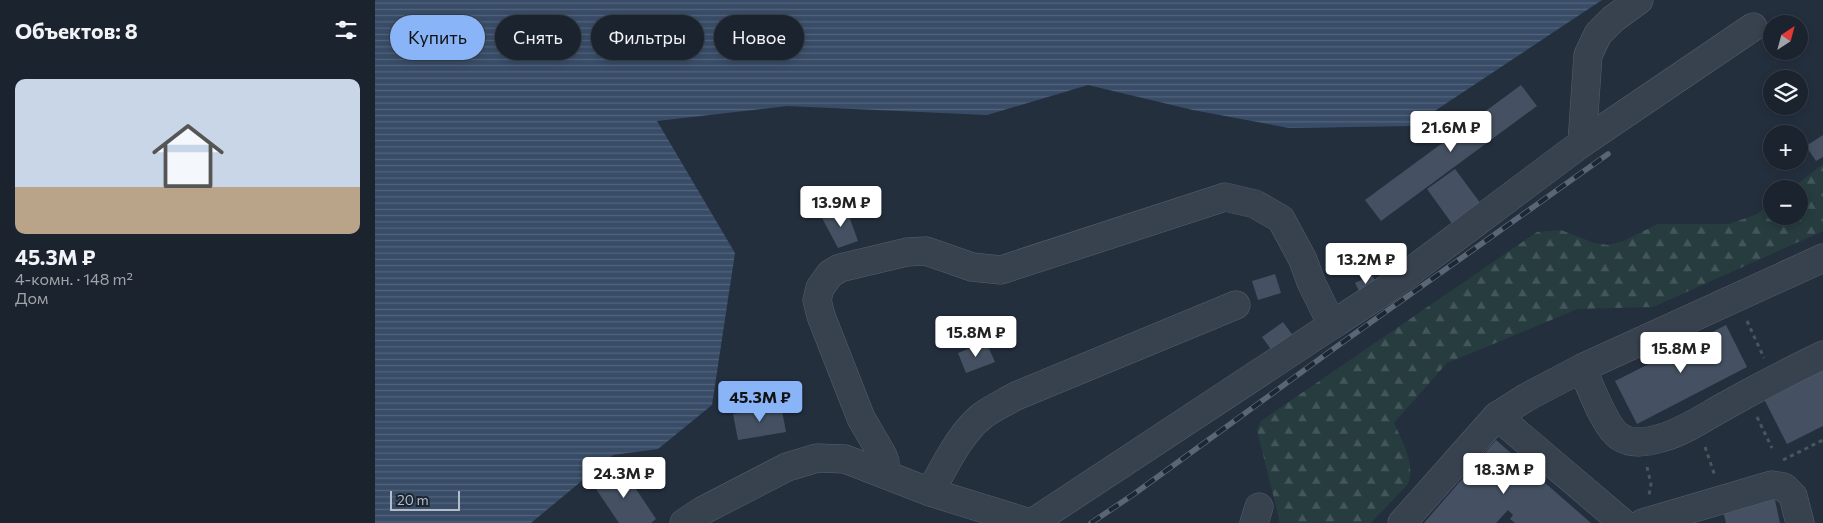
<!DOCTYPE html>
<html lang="ru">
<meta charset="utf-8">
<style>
:root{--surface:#1b232e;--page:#282f3a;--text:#f1f3f6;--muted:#a0a4aa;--line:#39404a;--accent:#8ab4f8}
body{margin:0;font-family:Commissioner,sans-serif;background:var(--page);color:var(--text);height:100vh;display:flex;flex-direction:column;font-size:19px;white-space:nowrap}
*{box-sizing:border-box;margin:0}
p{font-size:16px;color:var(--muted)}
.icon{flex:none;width:28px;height:28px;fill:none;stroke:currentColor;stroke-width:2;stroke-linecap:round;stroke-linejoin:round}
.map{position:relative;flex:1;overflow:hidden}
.details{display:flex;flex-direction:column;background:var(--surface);width:375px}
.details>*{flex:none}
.top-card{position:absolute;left:15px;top:15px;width:475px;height:45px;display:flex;gap:10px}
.needle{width:32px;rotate:36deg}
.controls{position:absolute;left:1388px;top:15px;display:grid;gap:10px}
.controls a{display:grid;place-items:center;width:45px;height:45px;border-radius:50%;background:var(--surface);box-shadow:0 2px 8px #0003,0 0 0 1px var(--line);font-size:25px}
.scale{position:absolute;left:15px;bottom:12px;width:70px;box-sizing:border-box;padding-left:5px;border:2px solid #b4bcc9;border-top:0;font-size:14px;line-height:18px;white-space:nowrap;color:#b4bcc9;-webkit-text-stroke:4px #1d2633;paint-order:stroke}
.price{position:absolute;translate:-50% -42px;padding:0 11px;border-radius:5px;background:#fff;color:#222;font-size:16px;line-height:32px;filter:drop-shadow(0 1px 2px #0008)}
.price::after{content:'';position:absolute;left:50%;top:30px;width:15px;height:11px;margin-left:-8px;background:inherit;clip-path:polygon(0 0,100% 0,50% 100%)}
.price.selected{background:var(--accent);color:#111}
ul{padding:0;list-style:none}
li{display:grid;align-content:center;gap:10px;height:265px;padding:0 15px}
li+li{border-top:1px solid var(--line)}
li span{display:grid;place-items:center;height:155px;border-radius:10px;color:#555}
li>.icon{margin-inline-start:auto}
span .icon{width:90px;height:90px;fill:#fffc;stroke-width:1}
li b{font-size:21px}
h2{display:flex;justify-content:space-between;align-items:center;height:60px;padding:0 15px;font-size:21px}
.tag{padding:0 18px;border-radius:22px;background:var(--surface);box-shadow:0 2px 8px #0003,0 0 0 1px var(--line);font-size:18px;line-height:45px}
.tag.selected{background:var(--accent);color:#111}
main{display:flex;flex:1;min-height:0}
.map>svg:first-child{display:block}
.forest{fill:url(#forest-firs)}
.water{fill:url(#water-rules)}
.building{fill:#455162}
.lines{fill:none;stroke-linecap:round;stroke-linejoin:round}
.minor-casing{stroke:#565f6c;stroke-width:29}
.path{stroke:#44595c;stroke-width:3;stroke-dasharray:4 4;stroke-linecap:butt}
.minor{stroke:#38414e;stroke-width:28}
.rail-casing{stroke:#5a6575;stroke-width:5.5}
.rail{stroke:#1d2633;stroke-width:4;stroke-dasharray:11;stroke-linecap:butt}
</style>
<main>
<section class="details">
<h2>Объектов: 8<svg class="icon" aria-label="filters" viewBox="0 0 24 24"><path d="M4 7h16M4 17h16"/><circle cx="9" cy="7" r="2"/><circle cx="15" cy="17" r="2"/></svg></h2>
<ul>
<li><span style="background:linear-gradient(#c9d6e8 70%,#b9a48a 0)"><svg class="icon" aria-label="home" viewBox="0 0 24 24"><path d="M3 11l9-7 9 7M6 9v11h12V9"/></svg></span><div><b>45.3M ₽</b><p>4-комн. · 148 m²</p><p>Дом</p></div></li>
</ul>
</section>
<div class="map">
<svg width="1448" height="523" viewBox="0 0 1448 523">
<defs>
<pattern id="forest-firs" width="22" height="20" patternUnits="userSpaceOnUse" patternTransform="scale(1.25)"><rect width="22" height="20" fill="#263c3f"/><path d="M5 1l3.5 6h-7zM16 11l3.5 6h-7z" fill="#435659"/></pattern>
<pattern id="water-rules" width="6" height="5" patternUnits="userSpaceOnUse" patternTransform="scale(1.25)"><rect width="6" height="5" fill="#394c67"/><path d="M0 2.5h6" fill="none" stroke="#53647b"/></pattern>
</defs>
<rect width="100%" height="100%" fill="#242f3e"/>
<path class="forest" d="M1448,164V231L1278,307L1203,309L1072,363L1019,423C1027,441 1041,465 1033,484L996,523H905L882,430L886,421L1162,232L1186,230L1219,243L1233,245L1248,241L1283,224H1354L1380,215L1396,204V216H1424V189H1416Z"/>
<path class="water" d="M0,0H1227L1037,126L914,128L818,110L713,85L612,115L412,106L282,121L360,253L337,405L283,449L238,455L156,523H0Z"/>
<g class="building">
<path d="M1146,85L1162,106L1006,221L990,200Z"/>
<path d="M1448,135V157L1441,161L1431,146Z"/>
<path d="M1080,169L1106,204L1078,225L1052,189Z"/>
<path d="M471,208L483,241L463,248L447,218Z"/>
<path d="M900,274L906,293L883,300L877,281Z"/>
<path d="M997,275L1003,286L986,295L980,283Z"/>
<path d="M908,322L919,337L898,352L887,337Z"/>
<path d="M1351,325L1372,367L1262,424L1240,381Z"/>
<path d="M611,342L620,362L591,373L583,353Z"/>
<path d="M1448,370V426L1412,444L1389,399Z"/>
<path d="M406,405L411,432L363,440L358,414Z"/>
<path d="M1121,440L1216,523H1140L1135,519L1138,515L1133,510L1121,523H1049Z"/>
<path d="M247,468L281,519L276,523H244L219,486Z"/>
<path d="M1398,491L1405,523H1351L1346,503Z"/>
</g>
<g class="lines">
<g class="minor-casing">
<g id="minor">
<path d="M1207,143L1213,55L1223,34L1238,19L1264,0"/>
<path d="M957,325L1015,287L1207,143L1378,27"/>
<path d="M1207,368C1215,385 1230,428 1245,437C1257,445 1273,442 1286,438C1308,432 1330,417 1350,406C1382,388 1415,371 1448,355"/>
<path d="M1122,416L1248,523"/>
<path d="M509,472L510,462L508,456L486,418L446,316L442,300L445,288L455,274L465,268L532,252L551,251L597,267L626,270L850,197L880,204L906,219L928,260L936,282L957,325L657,523"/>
<path d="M555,492C569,468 585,433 607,416C617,408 629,403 641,396L861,305"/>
<path d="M309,523L327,511L412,467L442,458L470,459L555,492L655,523"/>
<path d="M879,523L884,507"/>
<path d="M1027,523L1122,416L1152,397L1207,368L1448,258"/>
<path d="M1268,523L1397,485L1409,487L1418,496L1425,523"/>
</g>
</g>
<g class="path">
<path d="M1372,321L1389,358"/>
<path d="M1382,417L1397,448"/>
<path d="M1330,447L1340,476"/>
<path d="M1408,460L1448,440"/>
<path d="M1272,467L1276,484L1274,495"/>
</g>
<use href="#minor" class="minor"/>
<g class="rail-casing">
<path id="rail" d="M716,523L759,494L961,347L1233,154"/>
</g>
<use href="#rail" class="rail"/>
</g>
</svg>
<div class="controls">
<a><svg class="needle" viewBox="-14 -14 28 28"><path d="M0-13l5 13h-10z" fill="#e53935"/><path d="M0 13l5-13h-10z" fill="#a0a4aa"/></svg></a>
<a><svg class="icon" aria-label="layers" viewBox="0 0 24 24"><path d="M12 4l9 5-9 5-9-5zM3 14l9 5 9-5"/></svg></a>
<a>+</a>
<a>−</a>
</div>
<div class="scale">20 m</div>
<b class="price" style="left:1076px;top:153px">21.6M ₽</b>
<b class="price" style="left:466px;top:228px">13.9M ₽</b>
<b class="price" style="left:991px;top:285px">13.2M ₽</b>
<b class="price" style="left:601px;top:358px">15.8M ₽</b>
<b class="price" style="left:1306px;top:374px">15.8M ₽</b>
<b class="price selected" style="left:385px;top:423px">45.3M ₽</b>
<b class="price" style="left:1129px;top:495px">18.3M ₽</b>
<b class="price" style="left:249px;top:499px">24.3M ₽</b>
<div class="top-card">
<a class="tag selected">Купить</a>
<a class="tag">Снять</a>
<a class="tag">Фильтры</a>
<a class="tag">Новое</a>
</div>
</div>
</main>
